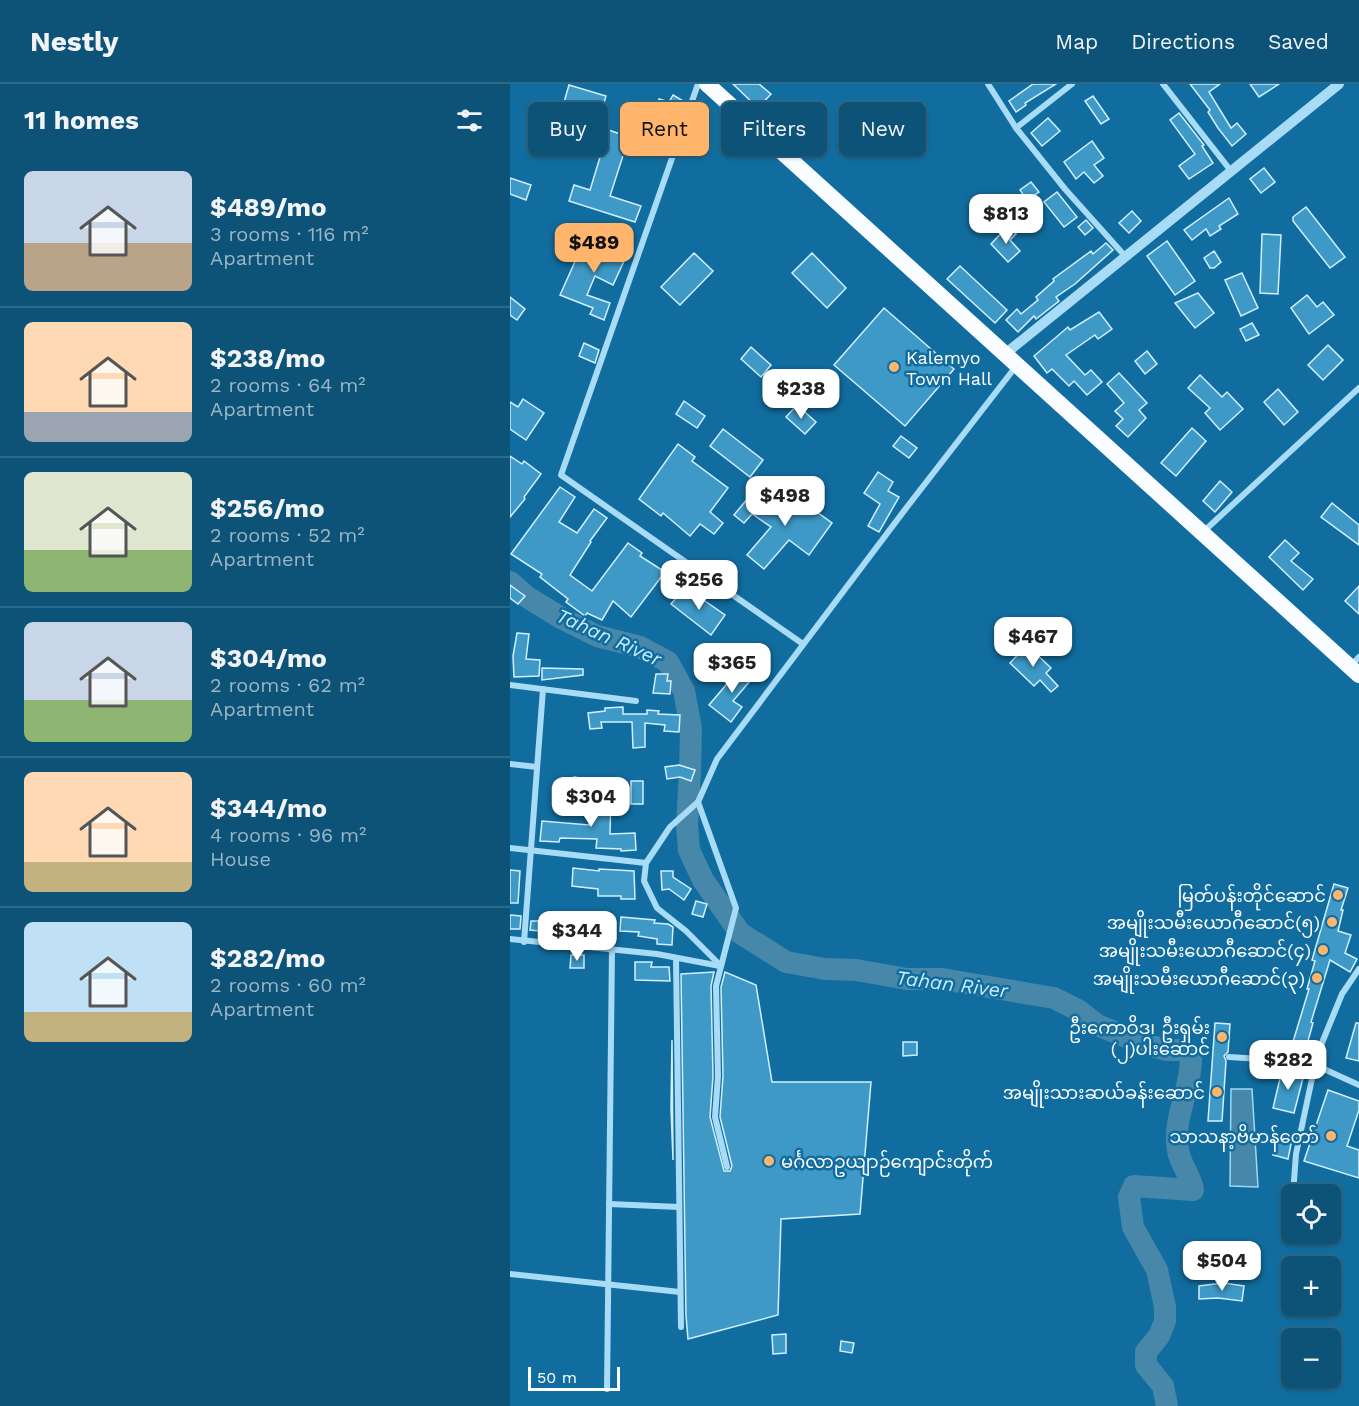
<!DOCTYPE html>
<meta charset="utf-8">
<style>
:root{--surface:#0d5277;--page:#16587c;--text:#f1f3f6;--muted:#9ab6c6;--line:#2d6989;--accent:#ffb56c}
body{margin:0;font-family:"Work Sans","Noto Sans Myanmar",sans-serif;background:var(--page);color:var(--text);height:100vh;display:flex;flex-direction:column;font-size:22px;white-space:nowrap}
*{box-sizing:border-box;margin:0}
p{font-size:20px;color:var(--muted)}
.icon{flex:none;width:33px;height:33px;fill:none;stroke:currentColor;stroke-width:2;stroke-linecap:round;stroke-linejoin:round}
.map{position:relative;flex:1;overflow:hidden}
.drawer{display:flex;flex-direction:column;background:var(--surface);width:510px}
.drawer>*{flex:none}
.top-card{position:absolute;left:18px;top:18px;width:570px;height:54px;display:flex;gap:12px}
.fabs{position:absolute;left:771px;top:1100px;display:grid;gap:12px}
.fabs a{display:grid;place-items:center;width:60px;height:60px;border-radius:9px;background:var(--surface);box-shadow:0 2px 4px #0004,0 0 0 2px var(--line);font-size:30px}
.scale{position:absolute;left:18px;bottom:15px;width:92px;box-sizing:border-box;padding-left:6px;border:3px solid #fff;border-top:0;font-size:16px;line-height:21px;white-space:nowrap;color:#fff;-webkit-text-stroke:4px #116d9f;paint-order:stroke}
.price{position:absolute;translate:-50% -51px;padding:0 14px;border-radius:12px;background:#fff;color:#222;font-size:20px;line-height:39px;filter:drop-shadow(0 2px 3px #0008)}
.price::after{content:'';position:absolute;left:50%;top:36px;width:18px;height:14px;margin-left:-9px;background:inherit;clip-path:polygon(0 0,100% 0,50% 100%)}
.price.active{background:var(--accent);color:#111}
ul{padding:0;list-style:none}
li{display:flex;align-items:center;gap:18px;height:150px;padding:0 24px}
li+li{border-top:2px solid var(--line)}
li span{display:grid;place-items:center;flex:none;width:168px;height:120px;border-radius:9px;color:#555}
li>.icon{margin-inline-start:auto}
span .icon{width:72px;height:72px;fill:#fffc;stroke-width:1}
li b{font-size:26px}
h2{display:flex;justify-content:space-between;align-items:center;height:72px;padding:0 24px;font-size:26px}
.pill{padding:0 21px;border-radius:9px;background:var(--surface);box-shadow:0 2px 4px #0004,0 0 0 2px var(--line);font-size:21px;line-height:54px}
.pill.active{background:var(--accent);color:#111}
header{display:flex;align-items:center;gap:36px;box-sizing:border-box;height:84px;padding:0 30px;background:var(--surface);border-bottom:2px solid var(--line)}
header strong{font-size:28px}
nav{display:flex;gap:33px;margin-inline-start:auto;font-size:21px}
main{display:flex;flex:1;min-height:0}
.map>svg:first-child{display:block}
.water{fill:#4787a9;stroke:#9adaf8;stroke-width:1.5}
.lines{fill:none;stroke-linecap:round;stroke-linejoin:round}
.river{stroke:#4787a9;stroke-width:22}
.building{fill:#3e99c7;stroke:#d1effe;stroke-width:1.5}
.minor{stroke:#a8dbf5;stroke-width:6}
.tertiary{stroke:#a8dbf5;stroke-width:10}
.trunk{stroke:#fafdff;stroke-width:16}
.poi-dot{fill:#ffb56c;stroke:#116d9f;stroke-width:2}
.labels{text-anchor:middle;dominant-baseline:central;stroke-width:5;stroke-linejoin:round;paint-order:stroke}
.poi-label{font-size:18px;fill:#fff;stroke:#116d9f;text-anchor:end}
.water-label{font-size:20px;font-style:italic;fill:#c7ebfc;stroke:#116d9f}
</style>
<header>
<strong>Nestly</strong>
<nav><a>Map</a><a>Directions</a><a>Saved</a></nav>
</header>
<main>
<section class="drawer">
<h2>11 homes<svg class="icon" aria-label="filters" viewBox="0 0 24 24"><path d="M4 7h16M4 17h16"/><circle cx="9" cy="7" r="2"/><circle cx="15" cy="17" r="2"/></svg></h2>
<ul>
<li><span style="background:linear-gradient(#c9d6e8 60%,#b9a48a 0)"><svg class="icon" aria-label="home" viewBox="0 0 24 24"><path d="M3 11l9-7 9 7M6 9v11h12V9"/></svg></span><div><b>$489/mo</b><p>3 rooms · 116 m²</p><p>Apartment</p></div></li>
<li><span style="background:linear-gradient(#ffd9b3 75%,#9aa5b1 0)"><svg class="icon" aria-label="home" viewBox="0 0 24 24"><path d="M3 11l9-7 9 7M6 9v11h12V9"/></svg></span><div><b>$238/mo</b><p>2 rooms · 64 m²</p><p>Apartment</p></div></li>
<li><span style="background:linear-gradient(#dfe7d0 65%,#8fb573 0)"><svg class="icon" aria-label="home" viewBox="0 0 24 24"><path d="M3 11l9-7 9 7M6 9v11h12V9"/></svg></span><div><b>$256/mo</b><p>2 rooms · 52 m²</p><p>Apartment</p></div></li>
<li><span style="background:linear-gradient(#c9d6e8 65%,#8fb573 0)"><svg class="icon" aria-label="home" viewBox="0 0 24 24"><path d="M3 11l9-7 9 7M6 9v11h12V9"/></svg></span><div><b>$304/mo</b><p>2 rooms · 62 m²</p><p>Apartment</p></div></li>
<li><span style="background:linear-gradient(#ffd9b3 75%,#c2b280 0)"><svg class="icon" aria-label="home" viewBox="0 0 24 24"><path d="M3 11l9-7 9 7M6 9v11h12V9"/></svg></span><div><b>$344/mo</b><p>4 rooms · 96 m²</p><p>House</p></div></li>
<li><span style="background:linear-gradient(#bfe0f5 75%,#c2b280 0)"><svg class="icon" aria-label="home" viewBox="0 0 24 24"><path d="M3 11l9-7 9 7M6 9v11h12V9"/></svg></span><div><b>$282/mo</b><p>2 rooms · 60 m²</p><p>Apartment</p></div></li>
</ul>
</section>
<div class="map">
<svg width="849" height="1322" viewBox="0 0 849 1322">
<rect width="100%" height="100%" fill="#116d9f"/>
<path class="water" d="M721,1005H742L748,1103L720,1102Z"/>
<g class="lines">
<path class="river" d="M0,498L17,513L53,535L87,552L130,563L158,578L174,607L181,644L180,687L177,741L179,766L193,796L230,849L276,878L315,885L346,886L397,895H432L544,914L568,926L587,941L634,960L656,966H673L681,972C682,1004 662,1034 668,1066C670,1081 681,1091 683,1106L624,1102L619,1113L623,1143L647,1186L655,1223V1237L649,1252L636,1268V1281L653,1302L657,1322"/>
</g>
<g class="building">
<path d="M223,0H249L261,10L248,24Z"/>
<path d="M523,0H546L515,19L516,21L506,28L499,17Z"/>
<path d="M680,0H710L699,8L721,44L727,39L736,50L722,62L708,44L698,28L700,26Z"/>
<path d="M740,0H769L749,13Z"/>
<path d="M59,1L96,12L87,42L119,53L100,112L131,122L125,138L59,117L64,101L80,106L91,70L59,60L66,37L50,32Z"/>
<path d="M163,11L175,18L154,52L144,46L146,43L117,35L121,23L144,30L149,15L159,18Z"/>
<path d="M583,12L599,35L591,40L575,17Z"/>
<path d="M669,29L694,61L692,62L703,79L679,95L669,82L685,70L660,36Z"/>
<path d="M538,34L550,47L532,62L521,49Z"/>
<path d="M582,57L594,74L584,81L593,92L584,99L574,88L566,95L554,78Z"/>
<path d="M754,84L765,98L751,109L740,95Z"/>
<path d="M0,94L21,101L16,116L0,110Z"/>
<path d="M521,98L529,108L517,116L510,106Z"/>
<path d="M547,108L567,133L554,143L534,118Z"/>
<path d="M719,114L728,130L709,142L711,145L700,152L696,145L682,156L674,146Z"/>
<path d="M796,123L835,173L820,184L783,137V133Z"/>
<path d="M622,127L631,137L619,149L609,139Z"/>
<path d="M576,136L583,144L575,151L568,143Z"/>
<path d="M498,142L506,150L500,156L510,167L498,178L481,160Z"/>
<path d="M752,150L771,151L768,210L750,209Z"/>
<path d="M76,153L108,169L111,160L121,162L103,201L85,192L77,211L100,219L94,236L80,230L83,224L50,211Z"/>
<path d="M657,157L685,197L665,211L637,172Z"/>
<path d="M596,159L603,166L565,200L546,213L549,217L526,235L524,232L508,248L496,236L507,225L511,230L528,216L526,213L544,197L543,195L581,167L583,170Z"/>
<path d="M704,167L711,178L704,184H700L694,174Z"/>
<path d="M184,169L203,187L170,221L151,203Z"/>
<path d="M302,169L336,204L317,224L282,189Z"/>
<path d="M450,182L497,226L485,239L437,195Z"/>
<path d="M732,189L748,224L731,232L715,196Z"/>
<path d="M688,209L704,229L685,244L665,219Z"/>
<path d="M797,211L807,223L813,218L824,231L799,250L781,224Z"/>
<path d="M0,213L15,225L7,236L0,231Z"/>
<path d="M374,224L444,285L395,342L324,281Z"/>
<path d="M589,228L602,245L588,255L585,251L556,271L575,291L581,286L592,298L577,311L564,297L559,302L542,285L537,289L524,272L558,243L560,246Z"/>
<path d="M742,239L749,251L736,257L730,245Z"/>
<path d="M74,259L89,266L85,279L69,272Z"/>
<path d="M818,261L833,276L813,296L798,281Z"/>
<path d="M241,263L261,281L251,293L231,275Z"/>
<path d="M637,267L647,280L635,290L625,277Z"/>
<path d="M609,289L637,319L629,326L636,334L618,353L606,342L613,335L605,327L614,319L597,300Z"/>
<path d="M690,291L712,313L717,308L733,325L710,346L695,329L700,324L678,304Z"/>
<path d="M768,305L788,328L774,341L754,318Z"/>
<path d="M13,315L34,329L16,356L0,345V318L8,323Z"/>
<path d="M174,317L195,332L187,344L166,330Z"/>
<path d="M287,321L306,338L295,350L276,333Z"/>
<path d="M682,344L696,357L666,392L651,379Z"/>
<path d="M213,345L253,376L240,393L200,362Z"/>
<path d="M391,352L407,364L399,374L383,362Z"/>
<path d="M168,360L185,373L182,377L218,404L200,428L213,439L204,450L190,440L180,452L153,429L151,432L129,415Z"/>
<path d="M0,372L12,380L14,377L31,390L14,413L15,415L0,433Z"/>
<path d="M368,388L383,398L378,407L389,413L369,448L358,442L370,420L354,409Z"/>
<path d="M710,397L722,408L705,428L693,417Z"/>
<path d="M50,403L65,413L49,438L67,449L84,425L97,434L80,457L81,458L60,491L82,507L118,459L132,469L130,472L155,488L121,533L103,517L92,536L77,529L75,532L56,518L58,515L30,493L32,490L1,470Z"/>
<path d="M274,404L322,439L299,471L279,456L254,485L237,471L261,443L242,430L234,439L224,431L238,414L257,429Z"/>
<path d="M822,419L849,441V461L811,433Z"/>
<path d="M775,456L789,469L781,477L803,495L793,506L759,473Z"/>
<path d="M0,501L15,512L8,520L0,514Z"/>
<path d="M849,502V530L835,517Z"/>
<path d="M173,506L183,514L185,510L215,531L201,551L161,520Z"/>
<path d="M7,549L19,550L16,575L30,576L29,592L4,593L3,572Z"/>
<path d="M200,560L217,569L203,594L186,585Z"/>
<path d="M517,561L541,584L536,589L548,602L541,608L530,596L524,602L500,579Z"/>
<path d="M233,581L245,591L223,617L232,623L221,638L199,621Z"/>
<path d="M32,584L73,585V591L32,596Z"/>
<path d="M146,590H158L157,597H161L160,610L143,609Z"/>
<path d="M113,623V630H137V626L149,627L148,630L170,631L169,648L154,647L155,641L135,639V663L123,664L122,638H91L92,644L80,645L78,629L95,627V624Z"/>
<path d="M169,681L185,686L181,697L170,693L157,695L155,683Z"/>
<path d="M64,693L76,695L74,706L62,704Z"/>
<rect x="121" y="697" width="12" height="23"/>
<path d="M80,709L101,710L100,750L125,749L126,766L111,767V765L86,764L87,755L50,754L49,758L30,757L32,737L79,741Z"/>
<path d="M63,784L89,787V785L124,787L125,815H111V812H88V805L62,802Z"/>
<path d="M0,786L10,787L8,819H0Z"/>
<path d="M151,787H163V793L181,805L174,816L159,805L152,806Z"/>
<path d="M824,800L838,804L831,826H833L828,847L841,851L835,869L847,875L840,888L820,876L801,938L803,939L796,964L782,961L799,905H797L805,877L802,876Z"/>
<path d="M186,817L197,820L193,833L182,830Z"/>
<path d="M0,831L11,832L10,845H0Z"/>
<path d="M111,833L145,836L144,839L158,840L163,843L162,861L147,860V855L128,852L129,848L110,847Z"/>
<path d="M21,837H41V848L20,846Z"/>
<path d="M61,871H74V884H60Z"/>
<path d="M125,878H142L141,883H159L160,897L125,896Z"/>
<path d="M204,888L201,902L203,992L200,1033L214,1087H220L222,1082L210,1033L213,992L211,903L215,888L246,901L262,998H361L350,1130L271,1135L268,1231L178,1255L176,1232L171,890Z"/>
<path d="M705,939L720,940L718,968L714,972L716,977L712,1037H698Z"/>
<path d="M846,939H849V977L836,974Z"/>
<path d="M162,956L163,1076L161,1025Z"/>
<path d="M393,958H407V971L393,972Z"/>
<path d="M772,986L794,990L784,1029L763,1024Z"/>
<path d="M818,1006L849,1017V1026L837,1062L849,1066V1094L794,1077Z"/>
<path d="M767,1052L782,1055L778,1075L763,1071Z"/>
<path d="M713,1199L734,1202L732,1217L708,1214L689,1215V1202Z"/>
<path d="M276,1250V1269L263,1270L262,1251Z"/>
<path d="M331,1257L344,1259L342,1269L330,1267Z"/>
</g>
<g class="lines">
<g class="minor">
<path d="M188,0L51,391L293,560"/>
<path d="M478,0L506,44L555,105L615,172"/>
<path d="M653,0L721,87"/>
<path d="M506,44L562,0"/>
<path d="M693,448L849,304"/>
<path d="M841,582L849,573"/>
<path d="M0,601L126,617"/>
<path d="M0,680L27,683"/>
<path d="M188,718L160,743L136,779L134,797L147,824L176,847L211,882"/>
<path d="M0,764L136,779"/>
<path d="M0,855L147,870L210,882"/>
<path d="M14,858L33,605"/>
<path d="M166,874L171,1243"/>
<path d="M719,973L751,975L793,985L805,981L849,1001"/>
<path d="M217,1083L205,1033L208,992L206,902L226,824L188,718L207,675L397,423L507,281"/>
<path d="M783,1110L786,1070L807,971L832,910L849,885"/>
<path d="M99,1120L169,1123"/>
<path d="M0,1190L170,1208"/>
<path d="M97,1305L102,866"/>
</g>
<path class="tertiary" d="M495,270L829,0"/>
<path class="trunk" d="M197,0L849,591"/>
</g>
<g class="poi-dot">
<circle cx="384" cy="283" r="6"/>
<circle cx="828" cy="811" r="6"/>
<circle cx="822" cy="838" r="6"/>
<circle cx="813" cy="866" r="6"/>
<circle cx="807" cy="894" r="6"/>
<circle cx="712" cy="953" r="6"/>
<circle cx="707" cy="1008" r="6"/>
<circle cx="821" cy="1052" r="6"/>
<circle cx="259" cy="1077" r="6"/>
</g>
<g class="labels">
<g class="poi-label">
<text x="396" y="273" text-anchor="start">Kalemyo<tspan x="396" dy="21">Town Hall</tspan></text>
<text x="816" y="811">မြတ်ပန်းတိုင်ဆောင်</text>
<text x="810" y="838">အမျိုးသမီးယောဂီဆောင်(၅)</text>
<text x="801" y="866">အမျိုးသမီးယောဂီဆောင်(၄)</text>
<text x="795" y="894">အမျိုးသမီးယောဂီဆောင်(၃)</text>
<text x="700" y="943">ဦးကောဝိဒ၊ ဦးရှမ်း<tspan x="700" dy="21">(၂)ပါးဆောင်</tspan></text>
<text x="695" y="1008">အမျိုးသားဆယ်ခန်းဆောင်</text>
<text x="809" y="1052">သာသနာ့ဗိမာန်တော်</text>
<text x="271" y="1077" text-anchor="start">မင်္ဂလာဥယျာဉ်ကျောင်းတိုက်</text>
</g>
<g class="water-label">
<text transform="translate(99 553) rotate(24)">Tahan River</text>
<text transform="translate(442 900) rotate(7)">Tahan River</text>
</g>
</g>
</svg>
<div class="fabs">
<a><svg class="icon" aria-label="locate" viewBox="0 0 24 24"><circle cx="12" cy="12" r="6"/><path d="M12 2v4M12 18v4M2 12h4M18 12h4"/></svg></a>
<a>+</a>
<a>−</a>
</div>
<div class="scale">50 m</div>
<b class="price" style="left:496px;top:161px">$813</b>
<b class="price active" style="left:84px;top:190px">$489</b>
<b class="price" style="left:291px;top:336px">$238</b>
<b class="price" style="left:275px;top:443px">$498</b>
<b class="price" style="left:189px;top:527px">$256</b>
<b class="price" style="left:523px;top:584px">$467</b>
<b class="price" style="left:222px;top:610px">$365</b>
<b class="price" style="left:81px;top:744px">$304</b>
<b class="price" style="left:67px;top:878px">$344</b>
<b class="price" style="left:778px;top:1007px">$282</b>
<b class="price" style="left:712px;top:1208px">$504</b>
<div class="top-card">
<a class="pill">Buy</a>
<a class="pill active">Rent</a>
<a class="pill">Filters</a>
<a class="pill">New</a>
</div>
</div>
</main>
